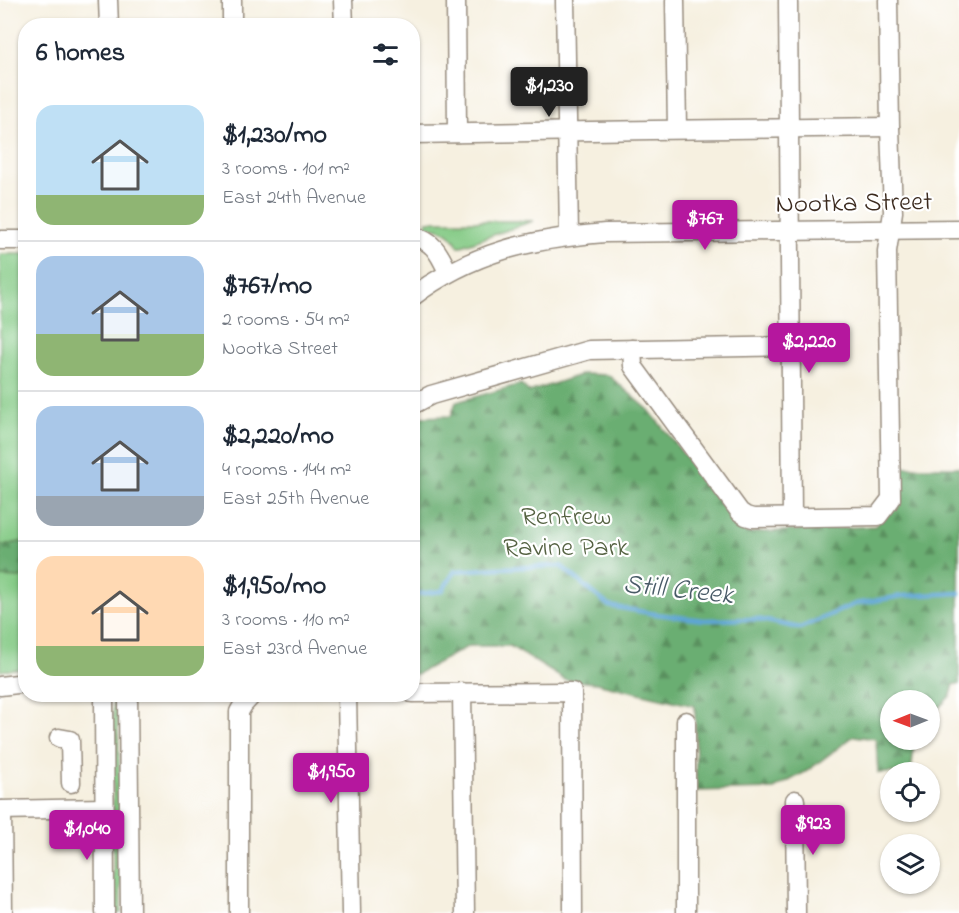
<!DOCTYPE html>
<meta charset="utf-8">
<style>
:root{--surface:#fff;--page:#f2f2f3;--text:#1f2937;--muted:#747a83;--line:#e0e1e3;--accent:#b5179e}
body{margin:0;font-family:"Indie Flower",sans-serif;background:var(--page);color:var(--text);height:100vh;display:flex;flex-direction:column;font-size:22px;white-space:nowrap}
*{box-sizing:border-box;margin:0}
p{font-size:20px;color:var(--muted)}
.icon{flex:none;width:33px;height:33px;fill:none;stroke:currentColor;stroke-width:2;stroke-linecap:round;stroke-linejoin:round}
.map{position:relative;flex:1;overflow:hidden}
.side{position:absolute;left:18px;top:18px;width:402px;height:684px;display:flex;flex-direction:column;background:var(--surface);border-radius:24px;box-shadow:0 2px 4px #0004}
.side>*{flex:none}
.needle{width:39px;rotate:269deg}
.controls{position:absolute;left:880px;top:690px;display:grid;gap:12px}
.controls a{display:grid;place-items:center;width:60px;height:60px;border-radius:50%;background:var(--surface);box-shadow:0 2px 4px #0004;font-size:30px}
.price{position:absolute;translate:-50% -51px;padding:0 14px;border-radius:6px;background:var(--accent);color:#fff;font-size:20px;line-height:39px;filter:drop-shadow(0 2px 3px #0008)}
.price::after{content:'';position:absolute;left:50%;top:36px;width:18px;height:14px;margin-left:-9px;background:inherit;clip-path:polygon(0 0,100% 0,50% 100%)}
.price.selected{background:#222;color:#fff}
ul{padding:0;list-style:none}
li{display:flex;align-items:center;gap:18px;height:150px;padding:0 18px}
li+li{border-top:2px solid var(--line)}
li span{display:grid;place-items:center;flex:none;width:168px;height:120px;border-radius:18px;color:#555}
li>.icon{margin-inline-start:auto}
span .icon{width:72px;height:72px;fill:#fffc;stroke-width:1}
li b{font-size:26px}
h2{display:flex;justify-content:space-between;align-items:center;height:72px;padding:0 18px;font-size:26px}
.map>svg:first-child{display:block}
.green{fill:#84ca85;stroke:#607a52;stroke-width:1.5}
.forest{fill:url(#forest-firs);stroke:#536c48;stroke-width:1.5}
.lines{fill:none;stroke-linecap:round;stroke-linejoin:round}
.stream{stroke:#5da5d4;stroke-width:4.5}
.minor-casing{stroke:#988d7f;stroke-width:21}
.minor{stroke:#fff;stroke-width:18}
.labels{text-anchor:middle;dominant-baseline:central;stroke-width:4.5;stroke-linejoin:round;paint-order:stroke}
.street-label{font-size:27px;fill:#3b2a1e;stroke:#fff}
.park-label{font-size:27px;fill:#556242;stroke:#fff}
.water-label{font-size:28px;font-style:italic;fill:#495b67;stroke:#fff}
</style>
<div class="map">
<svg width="959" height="913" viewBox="0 0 959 913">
<defs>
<pattern id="forest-firs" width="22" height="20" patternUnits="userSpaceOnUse" patternTransform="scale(1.5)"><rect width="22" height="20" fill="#6bae72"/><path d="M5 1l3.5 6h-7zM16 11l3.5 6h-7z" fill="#598e5d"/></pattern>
</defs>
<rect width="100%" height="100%" fill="#fff"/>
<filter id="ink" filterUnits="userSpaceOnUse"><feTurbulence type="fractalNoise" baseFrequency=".0167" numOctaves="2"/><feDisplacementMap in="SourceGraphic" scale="12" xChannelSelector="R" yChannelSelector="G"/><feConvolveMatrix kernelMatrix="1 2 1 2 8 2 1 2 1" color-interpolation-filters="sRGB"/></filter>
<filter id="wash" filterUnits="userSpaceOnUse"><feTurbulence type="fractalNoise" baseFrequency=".008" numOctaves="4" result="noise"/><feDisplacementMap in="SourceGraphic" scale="24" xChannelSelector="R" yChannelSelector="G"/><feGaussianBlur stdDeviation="1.35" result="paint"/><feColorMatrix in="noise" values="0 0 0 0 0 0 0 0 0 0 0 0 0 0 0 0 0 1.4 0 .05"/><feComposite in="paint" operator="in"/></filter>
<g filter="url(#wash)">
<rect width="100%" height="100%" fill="#f6f0e0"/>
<g class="green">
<path d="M427,221H533L462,246H458C451,231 441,229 426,226Z"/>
<path d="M0,254H26L25,668L0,671Z"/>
<path d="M117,694L120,789L121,913H113V695Z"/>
</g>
<g class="forest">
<path d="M583,374L608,375L649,410L745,533L875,526L896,506L897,467H959V684H954L951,695L930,717V700H891V740H915L911,772L878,773L876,739L854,736L807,771L774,789L696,791L695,706L596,683L565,680L510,646H469L417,674H413V420L419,417L451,416L456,402L521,384L529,392Z"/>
<path d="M25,541V574L20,578L0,577V546Z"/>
</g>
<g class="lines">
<path class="stream" d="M412,592L419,594L442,591L455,571L500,568L561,566L609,606L656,614L703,620L757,619L800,628L855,604L902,596L959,593"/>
</g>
</g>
<g filter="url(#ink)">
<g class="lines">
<g class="minor-casing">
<g id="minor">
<path d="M108,0L109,26"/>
<path d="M232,0V26"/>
<path d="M343,0L344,26"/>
<path d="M456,0L457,133"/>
<path d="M565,0L569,236"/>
<path d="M675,0L677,129"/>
<path d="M788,0L792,517"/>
<path d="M412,134C572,131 730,129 890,127"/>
<path d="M412,236C434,241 439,253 448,272"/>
<path d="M0,240H26"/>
<path d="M412,297C473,251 532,239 605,233L959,229"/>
<path d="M632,349L633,366L740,512L746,516L753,518L878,516L891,499L887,251L893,212L890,127L888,0"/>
<path d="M412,405L431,395L589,350L791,346"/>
<path d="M0,686L26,683"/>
<path d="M462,692L465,913"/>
<path d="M412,693L572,692L573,913"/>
<path d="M104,694L105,913"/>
<path d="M128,694L130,913"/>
<path d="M347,694L351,913"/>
<path d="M59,738L70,740L71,783"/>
<path d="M795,800L796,913"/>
<path d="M0,810L104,808"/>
<path d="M2,810L3,913"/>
<path d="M239,913V712L243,705L253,694"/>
<path d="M686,913V721"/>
</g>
</g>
<use href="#minor" class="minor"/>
</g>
</g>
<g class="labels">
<g class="street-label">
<text transform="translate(854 204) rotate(-1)">Nootka Street</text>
</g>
<g class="park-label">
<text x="566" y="517">Renfrew<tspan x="566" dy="31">Ravine Park</tspan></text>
</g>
<g class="water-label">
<text transform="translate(678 591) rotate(6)">Still Creek</text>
</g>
</g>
</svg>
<div class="controls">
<a><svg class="needle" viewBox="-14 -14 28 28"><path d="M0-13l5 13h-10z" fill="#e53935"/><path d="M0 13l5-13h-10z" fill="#747a83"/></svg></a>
<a><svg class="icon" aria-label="locate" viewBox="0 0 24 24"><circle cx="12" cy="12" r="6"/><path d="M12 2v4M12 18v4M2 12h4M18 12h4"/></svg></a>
<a><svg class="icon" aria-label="layers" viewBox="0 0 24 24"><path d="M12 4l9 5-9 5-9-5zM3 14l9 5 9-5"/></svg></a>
</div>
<b class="price selected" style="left:549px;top:118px">$1,230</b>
<b class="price" style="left:705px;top:251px">$767</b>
<b class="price" style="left:809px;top:374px">$2,220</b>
<b class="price" style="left:331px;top:804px">$1,950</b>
<b class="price" style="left:813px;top:856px">$923</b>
<b class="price" style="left:87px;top:861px">$1,040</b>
<section class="side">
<h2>6 homes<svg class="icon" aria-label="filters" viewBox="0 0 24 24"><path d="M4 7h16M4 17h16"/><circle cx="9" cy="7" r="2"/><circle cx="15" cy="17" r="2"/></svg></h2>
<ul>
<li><span style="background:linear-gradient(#bfe0f5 75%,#8fb573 0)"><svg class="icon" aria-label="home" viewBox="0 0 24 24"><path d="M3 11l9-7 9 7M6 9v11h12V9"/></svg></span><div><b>$1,230/mo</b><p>3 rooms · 101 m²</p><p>East 24th Avenue</p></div></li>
<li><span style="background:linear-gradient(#a9c7e8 65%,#8fb573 0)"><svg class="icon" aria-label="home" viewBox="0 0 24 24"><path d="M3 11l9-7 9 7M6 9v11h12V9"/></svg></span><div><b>$767/mo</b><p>2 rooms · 54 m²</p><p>Nootka Street</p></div></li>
<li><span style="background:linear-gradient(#a9c7e8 75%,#9aa5b1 0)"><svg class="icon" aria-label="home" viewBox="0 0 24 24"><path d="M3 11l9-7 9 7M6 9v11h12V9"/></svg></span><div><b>$2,220/mo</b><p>4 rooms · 144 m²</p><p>East 25th Avenue</p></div></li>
<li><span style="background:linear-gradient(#ffd9b3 75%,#8fb573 0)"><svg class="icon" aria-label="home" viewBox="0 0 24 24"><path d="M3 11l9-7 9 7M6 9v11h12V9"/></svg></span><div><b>$1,950/mo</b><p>3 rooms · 110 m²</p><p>East 23rd Avenue</p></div></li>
</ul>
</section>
</div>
